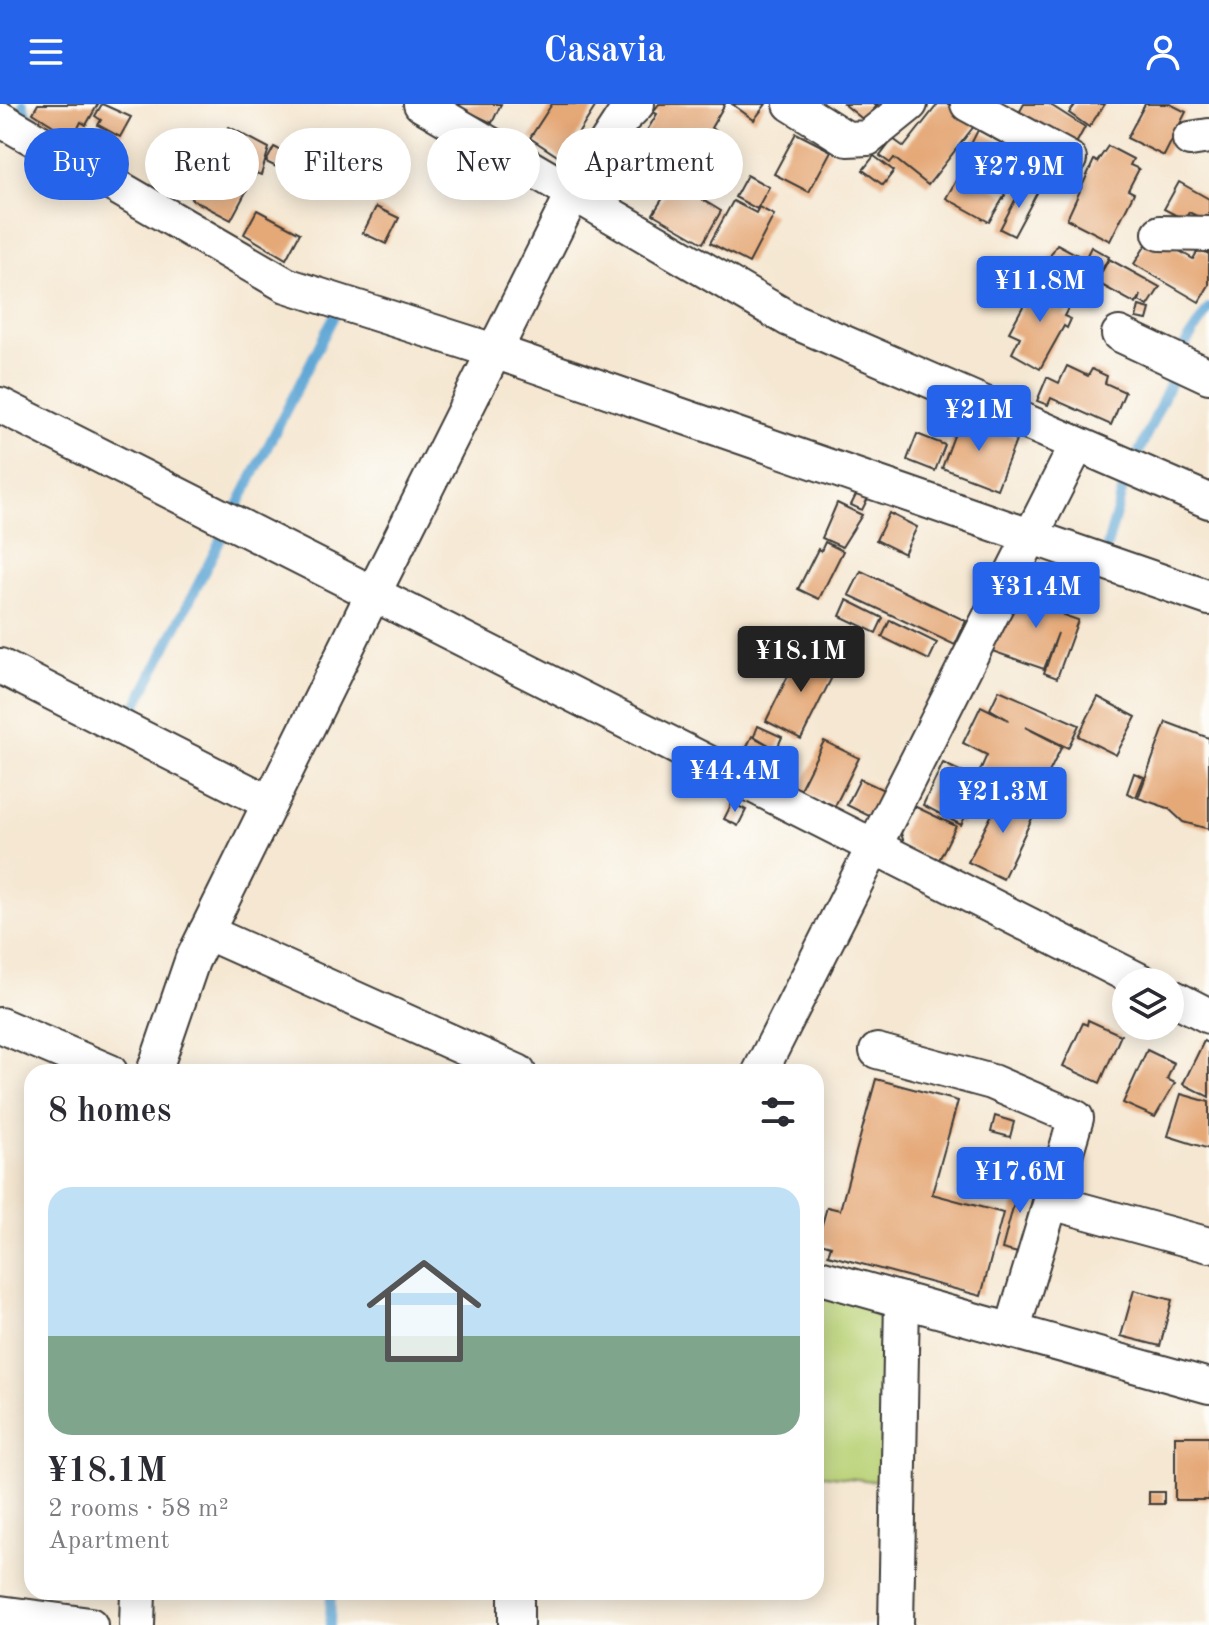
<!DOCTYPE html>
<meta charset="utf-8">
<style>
:root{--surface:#fff;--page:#f2f2f3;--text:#2b2b33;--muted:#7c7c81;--accent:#2563eb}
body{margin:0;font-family:"Old Standard TT",serif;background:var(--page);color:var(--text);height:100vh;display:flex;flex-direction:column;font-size:30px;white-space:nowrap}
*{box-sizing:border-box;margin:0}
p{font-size:26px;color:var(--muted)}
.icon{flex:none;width:44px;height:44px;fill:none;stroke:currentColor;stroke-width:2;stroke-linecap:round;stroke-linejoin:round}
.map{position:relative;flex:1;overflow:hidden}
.details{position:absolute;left:24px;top:960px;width:800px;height:536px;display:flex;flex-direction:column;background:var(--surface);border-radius:24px;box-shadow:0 4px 20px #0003}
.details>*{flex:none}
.banner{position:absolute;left:24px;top:24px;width:800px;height:72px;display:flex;gap:16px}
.buttons{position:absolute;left:1112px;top:864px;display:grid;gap:16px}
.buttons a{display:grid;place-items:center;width:72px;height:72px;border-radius:50%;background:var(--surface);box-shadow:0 4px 20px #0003;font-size:40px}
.price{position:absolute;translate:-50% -68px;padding:0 18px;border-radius:8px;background:var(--accent);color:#fff;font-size:26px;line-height:52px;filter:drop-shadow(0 2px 4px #0008)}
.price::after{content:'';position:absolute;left:50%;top:48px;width:24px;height:18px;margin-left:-12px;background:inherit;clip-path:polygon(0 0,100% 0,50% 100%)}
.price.selected{background:#222;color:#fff}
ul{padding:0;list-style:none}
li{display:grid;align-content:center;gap:16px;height:424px;padding:0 24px}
li span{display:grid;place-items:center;height:248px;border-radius:24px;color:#555}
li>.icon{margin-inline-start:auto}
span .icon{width:144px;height:144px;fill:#fffc;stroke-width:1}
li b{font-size:34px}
h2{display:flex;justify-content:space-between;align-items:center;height:96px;padding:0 24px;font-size:34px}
.tag{padding:0 28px;border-radius:36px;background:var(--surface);box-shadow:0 4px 20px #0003;font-size:28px;line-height:72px}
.tag.selected{background:var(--accent);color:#fff}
header{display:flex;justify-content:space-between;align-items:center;height:104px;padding:0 24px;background:var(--accent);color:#fff;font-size:36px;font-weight:600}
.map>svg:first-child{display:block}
.green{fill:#bad277;stroke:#6b774a;stroke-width:2}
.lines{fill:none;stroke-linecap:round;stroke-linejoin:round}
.stream{stroke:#60a7d6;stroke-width:10}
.building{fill:#e5a877}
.minor-casing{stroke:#3d3a37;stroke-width:38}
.minor{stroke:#fff;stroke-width:34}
</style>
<header><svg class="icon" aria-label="menu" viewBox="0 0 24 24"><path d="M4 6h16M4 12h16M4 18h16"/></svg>Casavia<svg class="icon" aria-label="person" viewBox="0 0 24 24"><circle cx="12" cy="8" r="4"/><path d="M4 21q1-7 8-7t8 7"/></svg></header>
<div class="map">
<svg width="1209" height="1521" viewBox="0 0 1209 1521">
<rect width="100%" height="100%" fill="#fdfcf7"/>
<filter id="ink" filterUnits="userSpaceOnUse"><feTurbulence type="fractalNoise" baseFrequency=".0125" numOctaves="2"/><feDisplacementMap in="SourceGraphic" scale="16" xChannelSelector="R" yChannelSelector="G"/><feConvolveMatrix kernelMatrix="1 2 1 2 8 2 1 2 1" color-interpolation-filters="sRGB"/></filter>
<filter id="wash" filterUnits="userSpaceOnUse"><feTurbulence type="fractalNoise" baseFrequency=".006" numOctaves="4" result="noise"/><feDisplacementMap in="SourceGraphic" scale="32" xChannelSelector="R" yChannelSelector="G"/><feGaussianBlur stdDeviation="1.8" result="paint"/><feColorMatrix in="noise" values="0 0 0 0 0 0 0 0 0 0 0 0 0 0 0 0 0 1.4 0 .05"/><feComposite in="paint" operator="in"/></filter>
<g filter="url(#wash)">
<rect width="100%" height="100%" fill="#f5e7d1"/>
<path class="green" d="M816,1187L867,1202L886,1223L881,1378L816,1370Z"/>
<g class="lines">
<g class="stream">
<path d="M23,0L27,12L35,17"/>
<path d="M1179,250L1209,204"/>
<path d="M1139,348L1176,267"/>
<path d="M237,403L334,212"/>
<path d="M1107,442L1124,381"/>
<path d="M123,611L130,614L221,435"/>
<path d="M330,1521L331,1488"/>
</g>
</g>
<g id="blocks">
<g class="building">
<path d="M38,0H98L86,21L81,18L76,28L87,34L84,41L33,9Z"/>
<path d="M102,0L131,13L120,33L98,21L101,16L95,12Z"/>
<path d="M452,0H501L492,19Z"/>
<path d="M552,0H597L562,55L530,34Z"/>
<path d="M659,0H725L711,24L716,27L706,41L701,38L675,76L645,55L643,58L632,51L657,10L653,8Z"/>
<path d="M732,0H766L754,16Z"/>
<path d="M844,0H878L865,17Z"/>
<path d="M938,0H948L975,21L928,81L894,54L890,59L880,52L893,35L904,43Z"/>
<path d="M1024,0H1049L1085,23L1072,47L1015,16Z"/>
<path d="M1076,0H1105L1089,23L1069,9Z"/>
<path d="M1145,0H1170L1186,8L1164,52L1127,34Z"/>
<path d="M229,23L269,44L261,71L256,69L231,116L191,95L193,91L187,88L193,78L198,80Z"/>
<path d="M978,26L1015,46L1005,67L995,62L999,55L971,40Z"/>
<path d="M796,29L831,47L809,88L774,70Z"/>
<path d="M176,39L202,52L185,83L159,70Z"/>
<path d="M1108,42L1133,55L1130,61L1139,65L1128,86L1134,89L1110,137L1067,115L1094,56L1097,58Z"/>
<path d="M274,43L330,71L319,93L300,83L304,76L266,58Z"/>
<path d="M1044,49L1060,57L1048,79L1032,71Z"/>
<path d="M874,52L894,67L883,81L863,66Z"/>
<path d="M962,66L1005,91L989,118L946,94Z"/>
<path d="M662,71L721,107L703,139L653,110L666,89L655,83Z"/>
<path d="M747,71L769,83L757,105L735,93Z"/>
<path d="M1179,78L1209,95V118L1189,108L1185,116L1164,105Z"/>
<path d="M1024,79L1038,87L1014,132L1000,125Z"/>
<path d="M733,97L756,109L759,103L774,111L749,159L710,139Z"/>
<path d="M376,103L399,114L386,140L363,129Z"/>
<path d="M257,106L300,129L286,155L244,130Z"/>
<path d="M1152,131L1193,155L1199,145L1209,150V181L1199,198L1134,160Z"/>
<path d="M1057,140L1085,155L1091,143L1109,153L1087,193L1041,168Z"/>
<path d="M1109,155L1160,183L1148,202L1139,197L1141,191L1136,200L1096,178Z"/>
<path d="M1038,175L1072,197L1064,212L1071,215L1067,224L1064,222L1040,265L1012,249L1020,233L1009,228Z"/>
<path d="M1139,202L1150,205L1147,216L1136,214Z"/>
<path d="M1067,262L1088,272L1092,265L1107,272L1105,279L1125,288L1111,321L1051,294L1048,301L1037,297L1047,273L1059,279Z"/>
<path d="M961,313L1017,334L997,385L942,364Z"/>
<path d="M917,330L945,341L935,367L907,356Z"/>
<path d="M857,389L868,394L862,406L851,401Z"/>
<path d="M837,399L862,411L842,443L822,434Z"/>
<path d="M889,409L917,423L904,450L876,436Z"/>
<path d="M825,438L843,447L819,495L798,485L818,445L821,447Z"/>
<path d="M861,467L966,517L955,541L849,491Z"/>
<path d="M1016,479L1068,498L1063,511L1078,516L1057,574L1044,569L1058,529L1044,565L992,547Z"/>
<path d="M847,496L883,514L876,529L840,512Z"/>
<path d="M890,516L937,539L929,556L882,533Z"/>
<path d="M801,545L837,563L801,635L766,617Z"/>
<path d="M999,586L1079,621L1068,644L1025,623L1062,642L1034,699L978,671L987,651L963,639L981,602L1009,616L990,605Z"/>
<path d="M1098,593L1136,613L1116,651L1078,632Z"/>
<path d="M1166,618L1209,634V725L1183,718L1168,704L1138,694Z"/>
<path d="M758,622L782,633L767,668L741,655L752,632L769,641L754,632Z"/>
<path d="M824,637L859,654L835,702L799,687Z"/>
<path d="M943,659L982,678L961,721L923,701Z"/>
<path d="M1134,669L1144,673L1136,693L1127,689Z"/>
<path d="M860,675L886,687L873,714L847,701Z"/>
<path d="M1003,688L1037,704L1003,775L968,758Z"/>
<path d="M732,699L746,706L738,722L724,715Z"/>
<path d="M914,702L956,722L938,758L905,742L901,729Z"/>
<path d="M1088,916L1121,931L1100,979L1063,962L1083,919L1087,921Z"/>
<path d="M1204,937L1209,940V993L1183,980Z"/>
<path d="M1147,946L1174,959L1167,975L1175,979L1155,1013L1123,999Z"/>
<path d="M876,975L958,997L932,1090L1003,1109L981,1192L828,1151L831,1142L817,1138L827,1103L840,1106Z"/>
<path d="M1181,990L1209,998V1045L1168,1032Z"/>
<path d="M995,1012L1014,1018L1010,1033L991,1028Z"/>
<path d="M1021,1073L1037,1077L1018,1149L1002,1145Z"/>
<path d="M1134,1186L1172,1196L1160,1242L1121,1232Z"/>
<rect x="1175" y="1332" width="34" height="64"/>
<rect x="1149" y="1388" width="15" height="12"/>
</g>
</g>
</g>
<g filter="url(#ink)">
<use href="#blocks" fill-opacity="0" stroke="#3d3a37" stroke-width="2"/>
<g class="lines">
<g class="minor-casing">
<g id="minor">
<path d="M421,0L789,215L1209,397"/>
<path d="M791,0L847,35L868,34L910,0"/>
<path d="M968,0L1069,55"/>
<path d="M0,15L286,181L494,247L1209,494"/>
<path d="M1190,35L1209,32"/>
<path d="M1160,129L1209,130"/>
<path d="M1119,230L1209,272"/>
<path d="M0,301L1142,878"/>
<path d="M0,562L270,699"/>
<path d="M206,828L518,968"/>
<path d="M1170,892L1209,912"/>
<path d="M0,921L110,968"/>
<path d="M877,947L992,978L1076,1014L1012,1227"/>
<path d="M154,968L192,857L373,490L573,90L622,15L637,0"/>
<path d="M760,968L1077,341"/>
<path d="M1051,1098L1209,1141"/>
<path d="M816,1172L1209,1282"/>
<path d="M0,1509L90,1521"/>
<path d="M137,1521L138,1488"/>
<path d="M516,1521V1488"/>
<path d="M896,1521L902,1196"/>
</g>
</g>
<use href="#minor" class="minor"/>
</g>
</g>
</svg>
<div class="buttons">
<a><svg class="icon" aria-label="layers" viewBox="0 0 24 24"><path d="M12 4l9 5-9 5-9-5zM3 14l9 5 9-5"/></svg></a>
</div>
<b class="price" style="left:1019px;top:106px">¥27.9M</b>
<b class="price" style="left:1040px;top:220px">¥11.8M</b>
<b class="price" style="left:979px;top:349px">¥21M</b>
<b class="price" style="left:1036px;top:526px">¥31.4M</b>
<b class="price selected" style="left:801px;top:590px">¥18.1M</b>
<b class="price" style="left:735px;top:710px">¥44.4M</b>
<b class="price" style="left:1003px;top:731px">¥21.3M</b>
<b class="price" style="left:1020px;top:1111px">¥17.6M</b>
<div class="banner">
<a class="tag selected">Buy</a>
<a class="tag">Rent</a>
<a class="tag">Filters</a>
<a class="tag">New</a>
<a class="tag">Apartment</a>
</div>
<section class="details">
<h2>8 homes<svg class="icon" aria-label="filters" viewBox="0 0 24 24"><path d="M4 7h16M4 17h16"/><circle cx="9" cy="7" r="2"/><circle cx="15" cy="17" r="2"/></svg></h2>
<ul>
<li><span style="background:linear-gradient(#bfe0f5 60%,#7fa58c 0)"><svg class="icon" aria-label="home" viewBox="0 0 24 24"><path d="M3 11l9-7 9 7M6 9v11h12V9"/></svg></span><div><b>¥18.1M</b><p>2 rooms · 58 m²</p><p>Apartment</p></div></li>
</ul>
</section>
</div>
